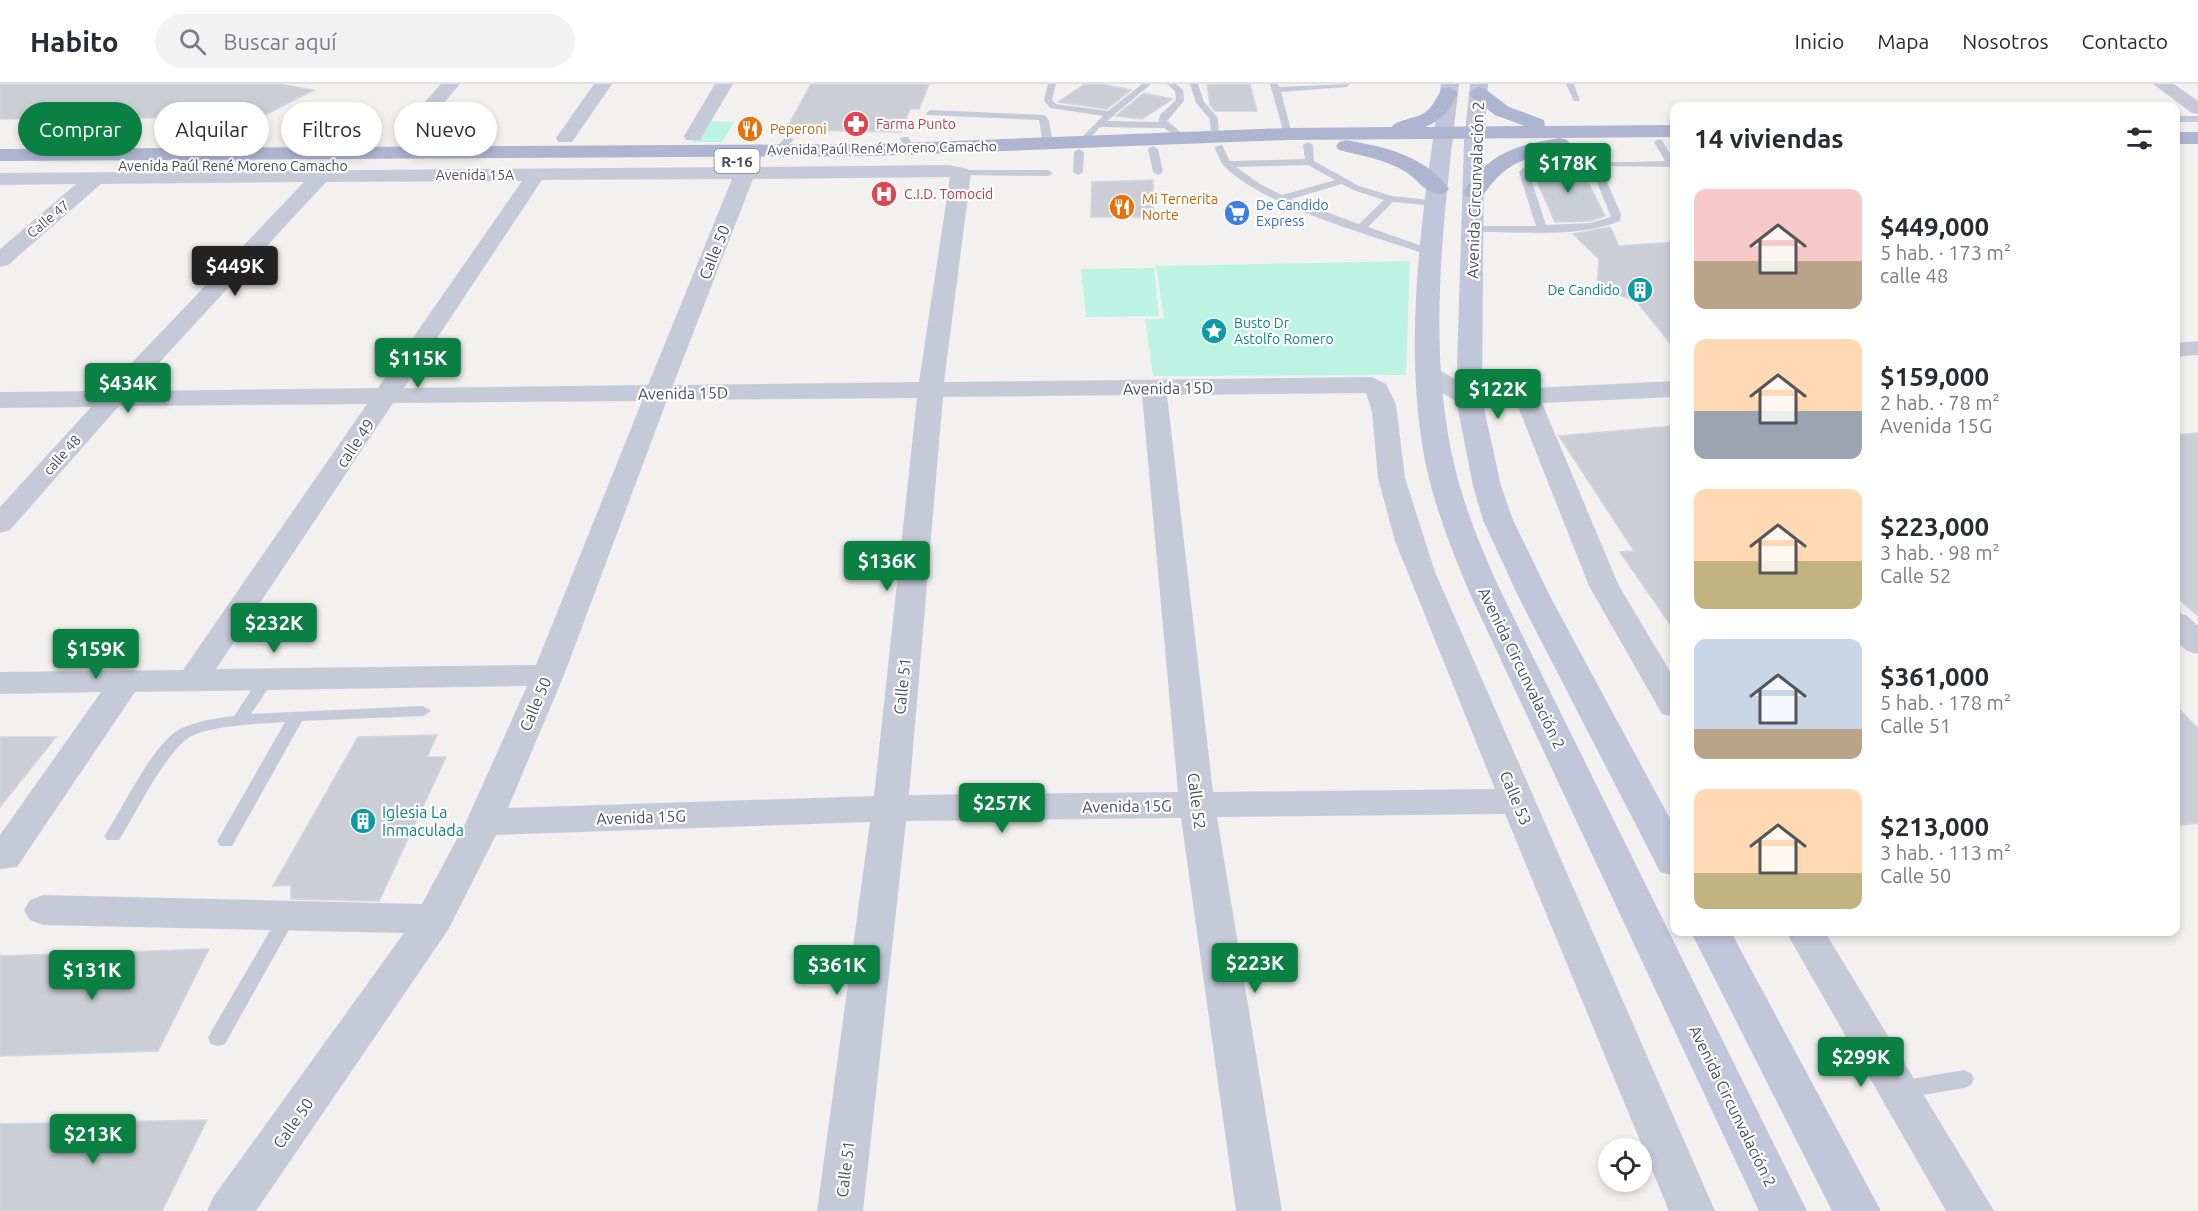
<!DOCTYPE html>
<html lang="es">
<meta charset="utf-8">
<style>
:root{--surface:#fff;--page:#f2f2f3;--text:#2b2b33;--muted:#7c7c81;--line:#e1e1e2;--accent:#0b8043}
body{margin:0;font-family:Ubuntu,sans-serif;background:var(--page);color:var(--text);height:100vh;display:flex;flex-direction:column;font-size:22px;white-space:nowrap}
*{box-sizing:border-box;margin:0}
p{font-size:20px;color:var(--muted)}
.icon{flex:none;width:33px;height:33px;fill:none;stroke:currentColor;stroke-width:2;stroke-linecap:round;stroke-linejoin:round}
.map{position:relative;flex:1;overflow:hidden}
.sheet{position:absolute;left:1670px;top:18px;width:510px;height:834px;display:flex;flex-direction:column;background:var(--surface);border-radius:12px;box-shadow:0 3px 9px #0003}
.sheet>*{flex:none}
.guide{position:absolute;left:18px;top:18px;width:570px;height:54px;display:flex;gap:12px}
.controls{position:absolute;left:1598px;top:1054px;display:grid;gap:12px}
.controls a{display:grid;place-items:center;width:54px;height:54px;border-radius:50%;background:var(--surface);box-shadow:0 3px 9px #0003;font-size:30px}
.price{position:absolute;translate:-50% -51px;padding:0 14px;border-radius:6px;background:var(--accent);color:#fff;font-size:20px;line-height:39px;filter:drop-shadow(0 2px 3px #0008)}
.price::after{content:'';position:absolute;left:50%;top:36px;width:18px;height:14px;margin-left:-9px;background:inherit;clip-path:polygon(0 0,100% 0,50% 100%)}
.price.selected{background:#222;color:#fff}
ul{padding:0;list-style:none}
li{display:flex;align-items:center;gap:18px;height:150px;padding:0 24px}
li span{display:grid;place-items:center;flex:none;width:168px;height:120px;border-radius:12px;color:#555}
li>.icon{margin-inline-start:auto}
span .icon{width:72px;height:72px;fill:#fffc;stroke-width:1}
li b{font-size:26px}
h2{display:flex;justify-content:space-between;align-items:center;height:72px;padding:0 24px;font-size:26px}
.pill{padding:0 21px;border-radius:27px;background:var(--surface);box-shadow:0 3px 9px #0003;font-size:21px;line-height:54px}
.pill.selected{background:var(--accent);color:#fff}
header{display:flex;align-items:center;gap:36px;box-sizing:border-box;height:84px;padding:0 30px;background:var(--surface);border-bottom:2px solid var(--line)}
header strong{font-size:28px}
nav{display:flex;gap:33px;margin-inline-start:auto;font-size:21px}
.search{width:420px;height:54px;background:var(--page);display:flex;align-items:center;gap:15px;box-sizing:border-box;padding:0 21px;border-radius:33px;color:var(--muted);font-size:22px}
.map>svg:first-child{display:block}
.green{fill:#bcf3e2}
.building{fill:#ccced6;stroke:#d4d4dc;stroke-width:1.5}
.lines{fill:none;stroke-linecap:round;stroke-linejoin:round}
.lane{fill:#c6cad8;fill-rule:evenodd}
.street{fill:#c6cad8;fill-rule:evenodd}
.secondary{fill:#c2c6da;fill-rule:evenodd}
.primary{fill:#aeb5d1;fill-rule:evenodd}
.labels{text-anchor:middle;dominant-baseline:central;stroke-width:4.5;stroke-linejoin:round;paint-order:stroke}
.far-health-label{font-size:14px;fill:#be3a42;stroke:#fff;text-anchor:start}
.far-food-label{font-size:14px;fill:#c56008;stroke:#fff;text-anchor:start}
.far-street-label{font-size:14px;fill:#474c5f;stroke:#fff}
.far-shop-label{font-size:14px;fill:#366cbe;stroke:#fff;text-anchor:start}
.far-culture-label{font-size:14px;fill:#0d838f;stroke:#fff;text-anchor:end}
.shield{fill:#fff;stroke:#7e828f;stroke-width:1.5}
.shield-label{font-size:15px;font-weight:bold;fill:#474c5f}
.street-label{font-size:16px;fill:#474c5f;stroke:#fff}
.culture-label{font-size:16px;fill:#0d838f;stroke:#fff;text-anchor:start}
</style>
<header>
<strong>Habito</strong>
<div class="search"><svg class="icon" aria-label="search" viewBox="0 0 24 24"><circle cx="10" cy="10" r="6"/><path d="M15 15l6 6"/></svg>Buscar aquí</div>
<nav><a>Inicio</a><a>Mapa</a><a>Nosotros</a><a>Contacto</a></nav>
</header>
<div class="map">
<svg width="2198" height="1127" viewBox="0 0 2198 1127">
<rect width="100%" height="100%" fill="#f3f1f0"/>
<g class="green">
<path d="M705,37L734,38L722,58H692Z"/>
<path d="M1410,177L1406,291L1153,292L1145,235H1164L1156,182Z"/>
<path d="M1154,184L1159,232L1086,233L1081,185Z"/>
</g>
<g class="building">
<path d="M0,0H279L314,6L261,33L0,35Z"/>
<path d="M811,0H929L919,25H910L901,48L786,46Z"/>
<path d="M1085,0H1101L1131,6L1107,25L1058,18Z"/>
<path d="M1207,0H1250L1257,27H1215L1210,21Z"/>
<path d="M1144,9L1172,15L1142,35L1116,32Z"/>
<path d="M1558,79L1580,82L1605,132L1590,137L1555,138L1533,89Z"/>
<path d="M1153,96V133H1091L1092,98Z"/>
<path d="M1610,143L1619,162L1674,158V264L1637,218L1597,202L1599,175L1573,150Z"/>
<path d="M1674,342V546L1620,468L1634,467L1559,352Z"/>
<path d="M2198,349V532L2175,512V351Z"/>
<path d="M2175,621L2198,644V739L2175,742Z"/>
<path d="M437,651L427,673H446L379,817L291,815V801L273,802L358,653Z"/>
<path d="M0,653H56L0,723Z"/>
<path d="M209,865L158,967L0,972V872Z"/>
<path d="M207,1036L162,1127H0V1040Z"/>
</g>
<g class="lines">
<g class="lane">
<path d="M1048,0H1056L1052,16L1056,20L1108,27L1142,0H1151L1107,37L1158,38L1160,31L1176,16L1175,7L1167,0H1176L1183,6L1184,17L1167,37L1187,53L1179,55L1164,44L1100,43L1085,60H1079V56L1103,32L1050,24L1044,16Z"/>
<path d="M1190,0H1198L1204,18L1218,34L1219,54L1211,52L1210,35L1196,19Z"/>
<path d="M1270,0H1278L1279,3L1350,0L1346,3L1281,8L1292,50L1288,53L1284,50Z"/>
<path d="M1566,0H1574L1580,17H1574Z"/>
<path d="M930,26L1045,31L1049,37L1053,60L1048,63L1043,60L1039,36L927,31L926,29Z"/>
<rect x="2175" y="32" width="23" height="6"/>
<path d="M786,53L794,55L780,69H774V65Z"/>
<path d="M902,53H908L916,65L914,67H908L900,55Z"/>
<path d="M1659,55L1662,56L1674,77V83L1600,82L1621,130L1620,137C1575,155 1519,147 1472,148L1467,145L1472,142H1536L1519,88C1540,67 1569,72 1594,76C1617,80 1642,77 1665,77L1654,58ZM1558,77L1590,81L1611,133L1590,139L1546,141L1529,89L1542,81Z"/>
<path d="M1308,58L1313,61L1314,77L1359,102L1392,112L1439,117L1441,119L1436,122L1393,118L1368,143L1436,167V171H1428C1371,151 1267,124 1225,83C1220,78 1218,70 1214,63L1222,61L1230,77L1305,75L1303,61ZM1308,81L1335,96L1282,111L1260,100L1236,83ZM1342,100L1353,106L1384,116L1359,140L1291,115Z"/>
<path d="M1153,62L1158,65L1163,88L1158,91L1153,88L1148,65Z"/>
<path d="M1079,65L1084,68L1083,88L1078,91L1073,88L1074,68Z"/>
<path d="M961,86H1048L1053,89L1048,92L958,91L956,89Z"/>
<path d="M266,591L274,596L251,630L423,622L431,627L423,632L302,637L232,762H220L217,757L285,638C259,640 212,641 190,653C166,667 135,731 119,756H107L104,752L107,748C123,723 155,657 180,645C196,637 216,634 234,632L261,592Z"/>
<path d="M287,826L293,828L296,833L225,960L218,962L211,960L208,954L211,948L281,828Z"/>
<path d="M1964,986L1971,989L1974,995L1971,1001L1964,1004L1899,1015L1892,1012L1889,1006L1892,1000L1899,997Z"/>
</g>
<g class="street">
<path d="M441,0H460L413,55H399L397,51L399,47Z"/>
<path d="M594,0H612L572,58H558L556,54Z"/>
<path d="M715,0H733L700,56H686L684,52Z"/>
<path d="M2153,0H2174L2198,17V30L2192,29Z"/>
<path d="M751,68L761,74L757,83L949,81L968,85L971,89L944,298L1372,293L1386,300L1396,320L1405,394L1435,488L1715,1127H1669L1505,730L1217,733L1282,1127H1236L1181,734L906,737L863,1127H817L870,738L496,751L448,846L256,1127H207L214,1112L404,849L43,841L30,836L24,826L30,816L43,811L422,820L465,740L527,602L135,608L17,783L0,785V751L101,608L0,610V588L183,586L367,320L119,322L10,446L0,449V423L91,323L0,324V308L105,307L304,98L101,100L8,181L0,183V165L76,100L0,101V89L738,83L744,70ZM950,93L919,298L673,301L753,95ZM732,95L648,301L404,304L542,96ZM522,97L378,304L133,307L326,98ZM1366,309L1372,328L1378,394L1395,457L1495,705L1213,708L1167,311ZM1142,311L1178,708L909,711L943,313ZM917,314L874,712L508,724L564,591L667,316ZM642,317L536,581L216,585L393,319Z"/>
<path d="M2198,257V271L2175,273V259Z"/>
<path d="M1429,283L1438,285L1474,307L1674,297V313L1542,319L1619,502L1674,594V633L1662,630L1589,502L1517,320L1469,323L1460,320L1420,295L1417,290L1420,285Z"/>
<path d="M2175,528L2186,531L2198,542V570L2187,567L2175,556Z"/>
<path d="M1786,848H1825L1994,1127H1946Z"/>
</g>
<g class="secondary">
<path d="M1441,0H1459C1445,125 1425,260 1455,384C1466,429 1484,471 1503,512L1807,1127H1759L1471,512C1453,470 1436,427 1426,382C1401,257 1423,125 1441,0Z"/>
<path d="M1470,0H1488L1484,58L1482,315L1501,402L1513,436L1552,516L1674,742V792L1660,788L1655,778L1520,516L1483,436L1473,402L1456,315L1464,58Z"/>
<path d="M1691,848H1731L1881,1127H1832Z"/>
</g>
<g class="primary">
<path d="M1449,3L1458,9C1451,25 1442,36 1425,43L1525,42L1495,31L1471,13L1469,9L1478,3L1485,5L1509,23L1544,36L1545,42L1674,41V53L1288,56L873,72L0,77V65L873,60L1288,44L1392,43C1398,35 1415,35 1424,29C1433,23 1436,14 1442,5Z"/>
<rect x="2175" y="48" width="23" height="12"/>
<path d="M1560,54L1567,56L1570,60L1567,64C1526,75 1507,75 1482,113H1466L1463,108C1491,68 1514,62 1560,54Z"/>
<path d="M1346,56C1384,63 1425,71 1449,105L1445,109C1428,114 1420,97 1406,88C1385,75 1363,72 1339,66L1336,62L1339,58Z"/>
</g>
</g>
<defs>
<g id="pharmacy-disc" transform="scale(1.35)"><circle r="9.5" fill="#e0444e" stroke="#fff"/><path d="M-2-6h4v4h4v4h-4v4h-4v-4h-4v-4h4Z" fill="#fff"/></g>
<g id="restaurant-disc" transform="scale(1.35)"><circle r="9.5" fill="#e8710a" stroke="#fff"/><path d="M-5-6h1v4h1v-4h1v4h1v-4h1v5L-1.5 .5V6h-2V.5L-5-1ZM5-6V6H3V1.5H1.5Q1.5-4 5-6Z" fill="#fff"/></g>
<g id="hospital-disc" transform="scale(1.35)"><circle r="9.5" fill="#e0444e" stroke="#fff"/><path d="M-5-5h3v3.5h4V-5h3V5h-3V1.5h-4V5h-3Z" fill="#fff"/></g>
<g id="supermarket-disc" transform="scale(1.35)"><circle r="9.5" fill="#3f7fe0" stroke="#fff"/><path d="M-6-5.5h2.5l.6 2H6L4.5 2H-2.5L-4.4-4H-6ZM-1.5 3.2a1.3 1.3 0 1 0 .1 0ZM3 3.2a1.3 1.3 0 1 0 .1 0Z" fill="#fff"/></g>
<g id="building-disc" transform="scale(1.35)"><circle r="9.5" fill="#0f9aa8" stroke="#fff"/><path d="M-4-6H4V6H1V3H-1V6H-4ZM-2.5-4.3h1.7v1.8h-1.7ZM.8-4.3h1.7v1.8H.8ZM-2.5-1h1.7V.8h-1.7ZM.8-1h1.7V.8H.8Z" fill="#fff"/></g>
<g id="sight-disc" transform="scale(1.35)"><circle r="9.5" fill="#0f9aa8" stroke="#fff"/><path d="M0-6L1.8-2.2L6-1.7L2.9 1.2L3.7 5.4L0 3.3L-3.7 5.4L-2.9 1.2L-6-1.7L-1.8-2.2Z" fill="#fff"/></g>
</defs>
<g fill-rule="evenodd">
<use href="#pharmacy-disc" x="856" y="40"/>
<use href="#restaurant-disc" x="750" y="45"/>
<use href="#hospital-disc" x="884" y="110"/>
<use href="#restaurant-disc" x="1122" y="123"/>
<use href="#supermarket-disc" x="1237" y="129"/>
<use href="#building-disc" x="1640" y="206"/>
<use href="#sight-disc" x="1214" y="247"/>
<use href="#building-disc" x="363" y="737"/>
</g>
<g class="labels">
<g class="far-health-label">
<text x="876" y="40">Farma Punto</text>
<text x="904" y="110">C.I.D. Tomocid</text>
</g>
<g class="far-food-label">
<text x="770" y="45">Peperoni</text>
<text x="1142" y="115">Mi Ternerita<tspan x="1142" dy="16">Norte</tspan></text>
</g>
<g class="far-street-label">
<text transform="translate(882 64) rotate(-1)">Avenida Paúl René Moreno Camacho</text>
<text x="233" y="82">Avenida Paúl René Moreno Camacho</text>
<text x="475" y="91">Avenida 15A</text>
<text transform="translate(48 135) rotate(-40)">Calle 47</text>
<text transform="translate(62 371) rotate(-48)">calle 48</text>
</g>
<g class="far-shop-label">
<text x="1256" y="121">De Candido<tspan x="1256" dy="16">Express</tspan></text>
</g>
<g class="far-culture-label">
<text x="1620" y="206">De Candido</text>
<text x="1234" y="239" text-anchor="start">Busto Dr<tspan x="1234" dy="16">Astolfo Romero</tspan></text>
</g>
<rect class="shield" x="714.5" y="65" width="45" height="24" rx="4.5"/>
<g class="shield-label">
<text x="737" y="77">R-16</text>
</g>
<g class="street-label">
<text transform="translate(1475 106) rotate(-88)">Avenida Circunvalación 2</text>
<text transform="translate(714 168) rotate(-68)">Calle 50</text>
<text transform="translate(1168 304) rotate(-1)">Avenida 15D</text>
<text transform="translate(683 309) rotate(-1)">Avenida 15D</text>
<text transform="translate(355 359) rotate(-56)">calle 49</text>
<text transform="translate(1522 584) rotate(64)">Avenida Circunvalación 2</text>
<text transform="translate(902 602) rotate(-84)">Calle 51</text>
<text transform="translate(535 620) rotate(-67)">Calle 50</text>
<text transform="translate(1516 714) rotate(67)">Calle 53</text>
<text transform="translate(1197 717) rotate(83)">Calle 52</text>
<text transform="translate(1127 722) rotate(-1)">Avenida 15G</text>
<text transform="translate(641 733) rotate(-2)">Avenida 15G</text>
<text transform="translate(1733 1022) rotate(64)">Avenida Circunvalación 2</text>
<text transform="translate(293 1039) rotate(-55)">Calle 50</text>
<text transform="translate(845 1085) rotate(-83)">Calle 51</text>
</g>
<g class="culture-label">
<text x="382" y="728">Iglesia La<tspan x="382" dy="18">Inmaculada</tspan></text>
</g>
</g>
</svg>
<div class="controls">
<a><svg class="icon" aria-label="locate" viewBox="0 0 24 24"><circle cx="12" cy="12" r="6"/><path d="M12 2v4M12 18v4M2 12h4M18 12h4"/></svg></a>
</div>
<b class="price" style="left:1568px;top:110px">$178K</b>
<b class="price selected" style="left:235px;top:213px">$449K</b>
<b class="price" style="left:418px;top:305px">$115K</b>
<b class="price" style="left:128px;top:330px">$434K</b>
<b class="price" style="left:1498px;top:336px">$122K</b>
<b class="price" style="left:887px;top:508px">$136K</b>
<b class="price" style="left:274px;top:570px">$232K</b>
<b class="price" style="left:96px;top:596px">$159K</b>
<b class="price" style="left:1002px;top:750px">$257K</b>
<b class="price" style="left:1255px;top:910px">$223K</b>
<b class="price" style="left:837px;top:912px">$361K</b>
<b class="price" style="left:92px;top:917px">$131K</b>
<b class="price" style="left:1861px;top:1004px">$299K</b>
<b class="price" style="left:93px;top:1081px">$213K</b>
<div class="guide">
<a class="pill selected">Comprar</a>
<a class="pill">Alquilar</a>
<a class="pill">Filtros</a>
<a class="pill">Nuevo</a>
</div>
<section class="sheet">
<h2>14 viviendas<svg class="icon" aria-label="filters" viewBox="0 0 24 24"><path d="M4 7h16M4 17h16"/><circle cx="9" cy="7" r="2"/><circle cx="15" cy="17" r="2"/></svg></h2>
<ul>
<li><span style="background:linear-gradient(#f6c9c9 60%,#b9a48a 0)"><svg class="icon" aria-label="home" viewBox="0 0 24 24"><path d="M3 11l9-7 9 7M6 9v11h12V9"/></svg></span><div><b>$449,000</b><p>5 hab. · 173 m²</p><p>calle 48</p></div></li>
<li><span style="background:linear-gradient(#ffd9b3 60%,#9aa5b1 0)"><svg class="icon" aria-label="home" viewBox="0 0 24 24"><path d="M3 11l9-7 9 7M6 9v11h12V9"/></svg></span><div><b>$159,000</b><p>2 hab. · 78 m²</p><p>Avenida 15G</p></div></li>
<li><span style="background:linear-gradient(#ffd9b3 60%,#c2b280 0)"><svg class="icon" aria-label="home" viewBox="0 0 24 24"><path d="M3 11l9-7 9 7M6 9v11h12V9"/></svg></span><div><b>$223,000</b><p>3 hab. · 98 m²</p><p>Calle 52</p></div></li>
<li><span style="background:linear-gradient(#c9d6e8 75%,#b9a48a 0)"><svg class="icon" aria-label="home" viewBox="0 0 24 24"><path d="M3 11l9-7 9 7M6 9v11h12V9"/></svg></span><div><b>$361,000</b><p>5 hab. · 178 m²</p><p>Calle 51</p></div></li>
<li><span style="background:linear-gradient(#ffd9b3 70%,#c2b280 0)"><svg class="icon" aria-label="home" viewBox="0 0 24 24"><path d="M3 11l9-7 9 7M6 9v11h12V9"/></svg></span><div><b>$213,000</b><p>3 hab. · 113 m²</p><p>Calle 50</p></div></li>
</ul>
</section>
</div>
